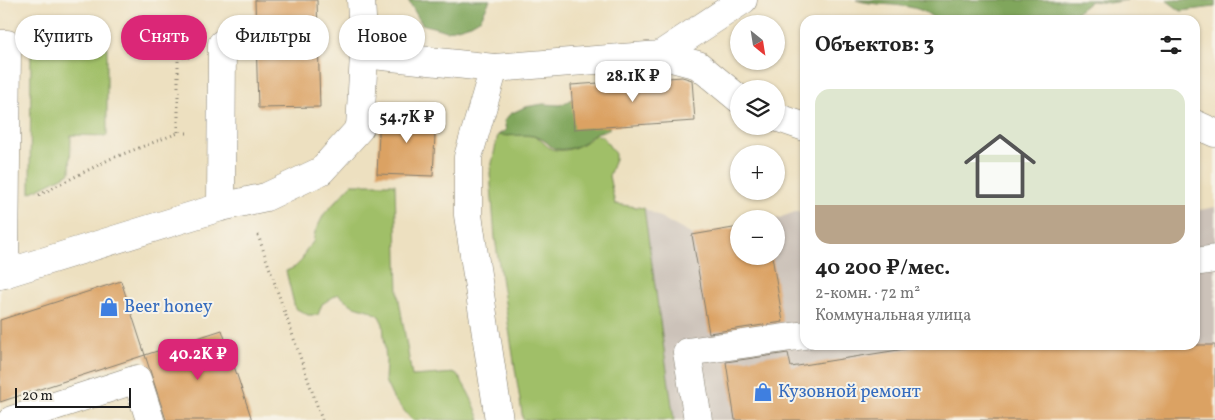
<!DOCTYPE html>
<html lang="ru">
<meta charset="utf-8">
<style>
:root{--surface:#fff;--page:#f6f6f6;--text:#222;--muted:#767676;--accent:#db2777}
body{margin:0;font-family:Vollkorn,serif;background:var(--page);color:var(--text);height:100vh;display:flex;flex-direction:column;font-size:19px;white-space:nowrap}
*{box-sizing:border-box;margin:0}
p{font-size:16px;color:var(--muted)}
.icon{flex:none;width:28px;height:28px;fill:none;stroke:currentColor;stroke-width:2;stroke-linecap:round;stroke-linejoin:round}
.map{position:relative;flex:1;overflow:hidden}
.drawer{position:absolute;left:800px;top:15px;width:400px;height:335px;display:flex;flex-direction:column;background:var(--surface);border-radius:15px;box-shadow:0 1px 4px #0004}
.drawer>*{flex:none}
.banner{position:absolute;left:15px;top:15px;width:475px;height:45px;display:flex;gap:10px}
.needle{width:32px;rotate:150deg}
.buttons{position:absolute;left:730px;top:15px;display:grid;gap:10px}
.buttons a{display:grid;place-items:center;width:55px;height:55px;border-radius:50%;background:var(--surface);box-shadow:0 1px 4px #0004;font-size:25px}
.scale{position:absolute;left:15px;bottom:12px;width:116px;box-sizing:border-box;padding-left:5px;border:2px solid #1c1c1c;border-top:0;font-size:14px;line-height:18px;white-space:nowrap;color:#1c1c1c;-webkit-text-stroke:4px #f7f3e8;paint-order:stroke}
.price{position:absolute;translate:-50% -42px;padding:0 11px;border-radius:10px;background:#fff;color:#222;font-size:16px;line-height:32px;filter:drop-shadow(0 1px 2px #0008)}
.price::after{content:'';position:absolute;left:50%;top:30px;width:15px;height:11px;margin-left:-8px;background:inherit;clip-path:polygon(0 0,100% 0,50% 100%)}
.price.selected{background:var(--accent);color:#fff}
ul{padding:0;list-style:none}
li{display:grid;align-content:center;gap:10px;height:265px;padding:0 15px}
li span{display:grid;place-items:center;height:155px;border-radius:15px;color:#555}
li>.icon{margin-inline-start:auto}
span .icon{width:90px;height:90px;fill:#fffc;stroke-width:1}
li b{font-size:21px}
h2{display:flex;justify-content:space-between;align-items:center;height:60px;padding:0 15px;font-size:21px}
.pill{padding:0 18px;border-radius:22px;background:var(--surface);box-shadow:0 1px 4px #0004;font-size:18px;line-height:45px}
.pill.selected{background:var(--accent);color:#fff}
.map>svg:first-child{display:block}
.industrial{fill:#ccc2b9}
.green{fill:#a0bf67;stroke:#5e6e42}
.forest{fill:#80a65c;stroke:#4e613c}
.building{fill:#dba264}
.lines{fill:none;stroke-linecap:round;stroke-linejoin:round}
.minor-casing{stroke:#847e6e;stroke-width:29}
.path{stroke:#847e6e;stroke-width:3;stroke-dasharray:1 4;stroke-linecap:butt}
.minor{stroke:#fff;stroke-width:28}
.labels{text-anchor:middle;dominant-baseline:central;stroke-width:4;stroke-linejoin:round;paint-order:stroke}
.shop-label{font-size:18px;fill:#366cbe;stroke:#f7f3e8;text-anchor:start}
</style>
<div class="map">
<svg width="1215" height="420" viewBox="0 0 1215 420">
<rect width="100%" height="100%" fill="#f7f3e8"/>
<filter id="ink" filterUnits="userSpaceOnUse"><feTurbulence type="fractalNoise" baseFrequency=".02" numOctaves="2"/><feDisplacementMap in="SourceGraphic" scale="10" xChannelSelector="R" yChannelSelector="G"/><feConvolveMatrix kernelMatrix="1 2 1 2 8 2 1 2 1" color-interpolation-filters="sRGB"/></filter>
<filter id="wash" filterUnits="userSpaceOnUse"><feTurbulence type="fractalNoise" baseFrequency=".0096" numOctaves="4" result="noise"/><feDisplacementMap in="SourceGraphic" scale="20" xChannelSelector="R" yChannelSelector="G"/><feGaussianBlur stdDeviation="1.12" result="paint"/><feColorMatrix in="noise" values="0 0 0 0 0 0 0 0 0 0 0 0 0 0 0 0 0 1.4 0 .05"/><feComposite in="paint" operator="in"/></filter>
<g filter="url(#wash)">
<rect width="100%" height="100%" fill="#ede0c0"/>
<path class="industrial" d="M1215,207V420H674L644,208L692,235L739,227V256H776V219L798,211L805,225V345H1195V211Z"/>
<g class="green">
<path d="M31,45L107,46V136L71,135L70,173L30,193Z"/>
<path d="M595,134L603,137L615,154V159L609,176L615,204L644,208L674,420H523L495,238L490,173L497,139L498,135C510,137 522,134 533,136C541,138 545,146 552,149C567,154 586,144 595,134Z"/>
<path d="M352,184H395L398,294L412,376L456,373C467,388 474,403 480,420H412L393,398L385,381L386,361L383,324L379,316L371,311L352,305L338,294L322,304L318,315H308L295,308L286,271L295,267L302,260L306,250L313,242L315,232L324,214Z"/>
</g>
<g class="forest">
<path d="M408,0H490L481,18L471,24L447,31L422,24Z"/>
<path d="M856,0H1127L1109,3L1091,1L1067,20H1045L1033,16L1026,20H935C918,0 880,8 856,0Z"/>
<path d="M1166,0H1215V7L1181,11Z"/>
<path d="M575,98L609,120V129C605,131 598,132 594,134C586,140 583,145 572,148C548,153 553,143 537,137C528,133 510,137 498,135L506,130L504,121L510,114L525,107L543,104L560,105Z"/>
</g>
<g id="blocks">
<g class="building">
<path d="M255,0H317L320,107L258,108Z"/>
<path d="M682,77L692,80L695,121L574,129L571,85Z"/>
<path d="M380,112L436,114L433,176L377,174Z"/>
<path d="M739,227V256H772L783,322L709,333L692,235Z"/>
<path d="M121,281L145,355L0,402V320Z"/>
<path d="M222,330L252,420H166L145,355Z"/>
<path d="M930,345H1215V420H735L726,362L788,353L791,367Z"/>
</g>
</g>
</g>
<g filter="url(#ink)">
<use href="#blocks" fill-opacity="0" stroke="#847e6e" stroke-width="1"/>
<g class="lines">
<g class="minor-casing">
<g id="minor">
<path d="M0,44H7L5,274"/>
<path d="M364,54L494,68L660,55L743,0"/>
<path d="M660,55L698,65L739,99"/>
<path d="M494,68L468,157V215L499,420"/>
<path d="M776,117L805,127"/>
<path d="M1195,124L1215,133"/>
<path d="M221,207L222,44"/>
<path d="M1195,262L1215,259"/>
<path d="M0,275L221,207L266,197L321,171L360,128L364,54L361,0"/>
<path d="M12,420L137,379L150,420"/>
<path d="M698,420L687,352L805,335"/>
</g>
</g>
<g class="path">
<path d="M187,133H178V57H189"/>
<path d="M39,195L110,159L178,133"/>
<path d="M258,235L322,420"/>
</g>
<use href="#minor" class="minor"/>
</g>
</g>
<defs>
<g id="shop-bare" transform="scale(1.5)"><path d="M-5-2.5h2.3a2.7 3.5 0 0 1 5.4 0H5L5.5 6h-11ZM-1.5-2.5h3a1.5 2.3 0 0 0-3 0Z" fill="#3f7fe0" stroke="#f7f3e8" stroke-width="2.5" paint-order="stroke"/></g>
</defs>
<g fill-rule="evenodd">
<use href="#shop-bare" x="109" y="307"/>
<use href="#shop-bare" x="763" y="392"/>
</g>
<g class="labels">
<g class="shop-label">
<text x="124" y="307">Beer honey</text>
<text x="778" y="392">Кузовной ремонт</text>
</g>
</g>
</svg>
<div class="buttons">
<a><svg class="needle" viewBox="-14 -14 28 28"><path d="M0-13l5 13h-10z" fill="#e53935"/><path d="M0 13l5-13h-10z" fill="#767676"/></svg></a>
<a><svg class="icon" aria-label="layers" viewBox="0 0 24 24"><path d="M12 4l9 5-9 5-9-5zM3 14l9 5 9-5"/></svg></a>
<a>+</a>
<a>−</a>
</div>
<div class="scale">20 m</div>
<b class="price" style="left:633px;top:103px">28.1K ₽</b>
<b class="price" style="left:407px;top:144px">54.7K ₽</b>
<b class="price selected" style="left:198px;top:381px">40.2K ₽</b>
<div class="banner">
<a class="pill">Купить</a>
<a class="pill selected">Снять</a>
<a class="pill">Фильтры</a>
<a class="pill">Новое</a>
</div>
<section class="drawer">
<h2>Объектов: 3<svg class="icon" aria-label="filters" viewBox="0 0 24 24"><path d="M4 7h16M4 17h16"/><circle cx="9" cy="7" r="2"/><circle cx="15" cy="17" r="2"/></svg></h2>
<ul>
<li><span style="background:linear-gradient(#dfe7d0 75%,#b9a48a 0)"><svg class="icon" aria-label="home" viewBox="0 0 24 24"><path d="M3 11l9-7 9 7M6 9v11h12V9"/></svg></span><div><b>40 200 ₽/мес.</b><p>2-комн. · 72 m²</p><p>Коммунальная улица</p></div></li>
</ul>
</section>
</div>
